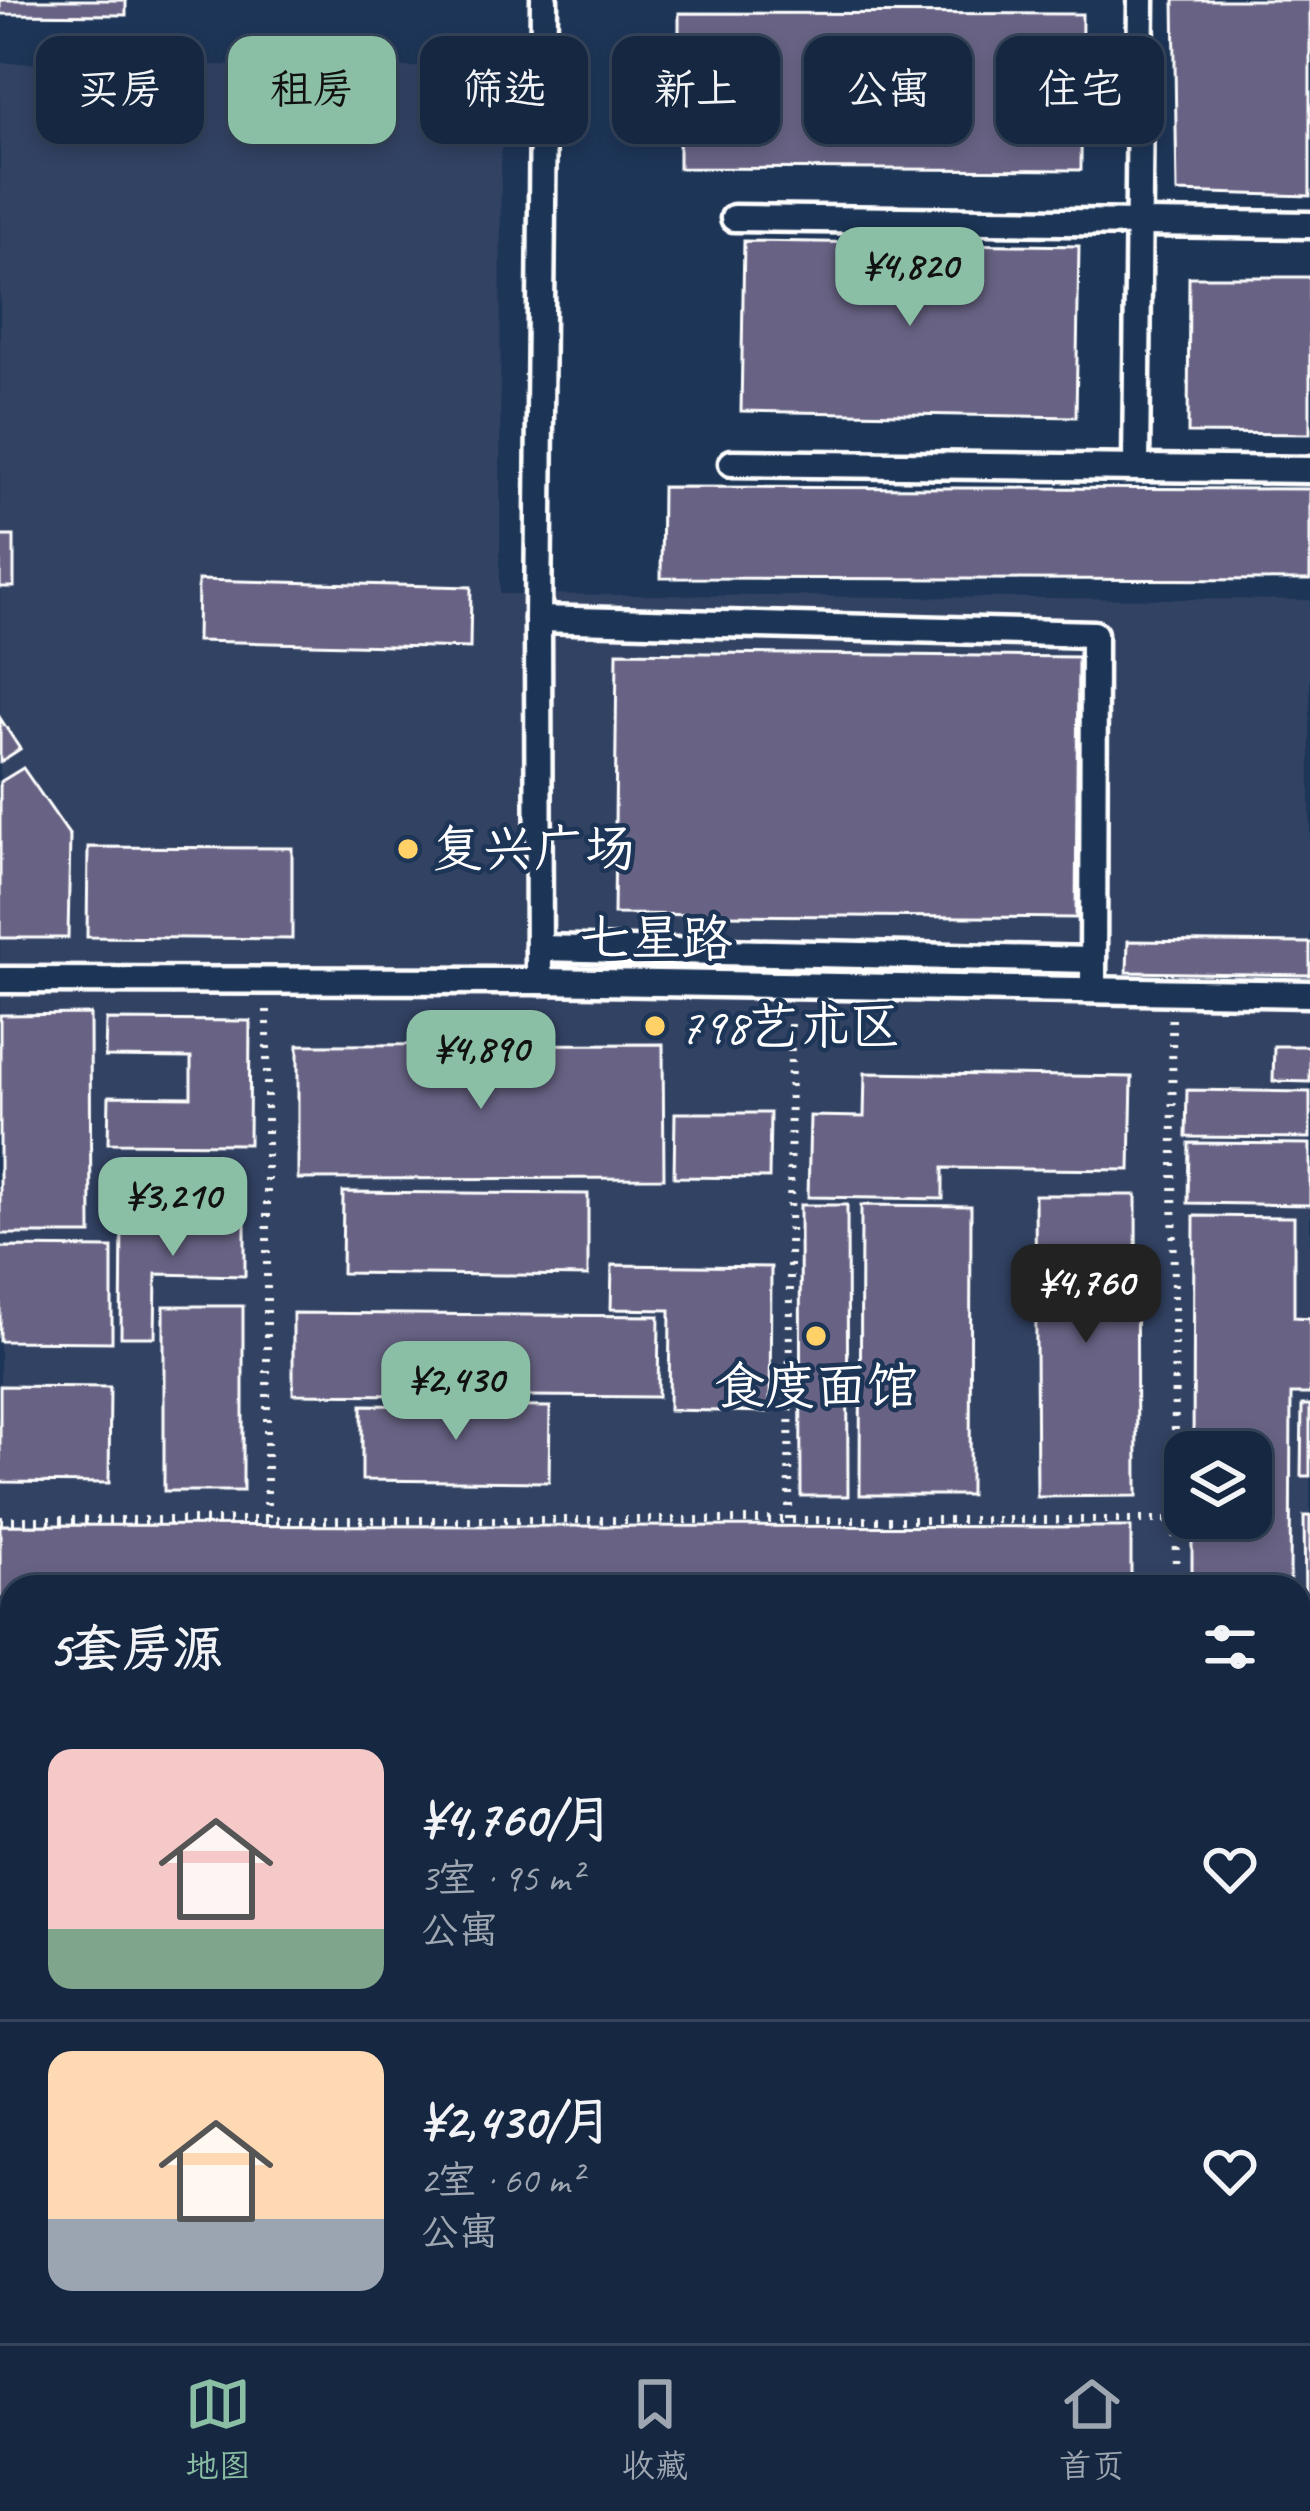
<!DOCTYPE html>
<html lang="zh">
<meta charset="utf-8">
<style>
:root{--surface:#162841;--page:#23344c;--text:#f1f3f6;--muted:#9ea6b1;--line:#35445a;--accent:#8abfa5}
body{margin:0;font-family:Caveat,"LXGW WenKai TC",sans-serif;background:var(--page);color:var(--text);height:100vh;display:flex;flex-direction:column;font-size:45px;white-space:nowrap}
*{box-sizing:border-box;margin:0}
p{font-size:39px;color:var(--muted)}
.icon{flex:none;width:66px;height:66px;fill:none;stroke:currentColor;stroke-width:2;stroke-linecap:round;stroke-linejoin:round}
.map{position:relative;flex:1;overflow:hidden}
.panel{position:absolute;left:0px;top:1575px;width:1311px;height:768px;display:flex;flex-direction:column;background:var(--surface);border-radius:36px 36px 0 0;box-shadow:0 6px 18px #0003,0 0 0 3px var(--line)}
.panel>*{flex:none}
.guide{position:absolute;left:36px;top:36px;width:1239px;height:108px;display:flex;gap:24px}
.fabs{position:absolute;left:1164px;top:1431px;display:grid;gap:24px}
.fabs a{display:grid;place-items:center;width:108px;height:108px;border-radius:24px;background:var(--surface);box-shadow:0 6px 18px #0003,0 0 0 3px var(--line);font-size:60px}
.price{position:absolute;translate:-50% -102px;padding:0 27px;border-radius:24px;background:var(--accent);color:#111;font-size:39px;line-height:78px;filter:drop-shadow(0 3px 6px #0008)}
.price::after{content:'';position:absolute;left:50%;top:72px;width:36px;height:27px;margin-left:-18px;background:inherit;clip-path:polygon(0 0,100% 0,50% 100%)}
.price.selected{background:#222;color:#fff}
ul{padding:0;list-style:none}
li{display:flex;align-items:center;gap:36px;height:300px;padding:0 48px}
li+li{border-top:3px solid var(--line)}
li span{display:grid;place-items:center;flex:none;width:336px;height:240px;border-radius:24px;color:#555}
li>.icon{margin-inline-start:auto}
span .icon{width:144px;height:144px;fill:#fffc;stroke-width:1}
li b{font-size:51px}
h2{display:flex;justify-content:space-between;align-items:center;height:144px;padding:0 48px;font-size:51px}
.chip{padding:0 42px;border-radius:24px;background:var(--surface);box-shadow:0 6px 18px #0003,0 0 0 3px var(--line);font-size:42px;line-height:108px}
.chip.selected{background:var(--accent);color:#111}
.tabs{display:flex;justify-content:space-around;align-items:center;height:168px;border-top:3px solid var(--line);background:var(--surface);font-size:33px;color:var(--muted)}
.tabs a{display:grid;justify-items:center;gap:6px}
.tabs .selected{color:var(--accent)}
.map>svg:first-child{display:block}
.built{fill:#334364;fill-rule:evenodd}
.building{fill:#676484;stroke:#fff;stroke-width:3}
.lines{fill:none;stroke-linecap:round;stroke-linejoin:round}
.lane-casing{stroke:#fff;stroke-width:33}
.street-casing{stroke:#fff;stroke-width:54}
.path{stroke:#fff;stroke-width:8;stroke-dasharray:3 9;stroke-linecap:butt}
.lane{stroke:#1d3557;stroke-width:24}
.street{stroke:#1d3557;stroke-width:45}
.poi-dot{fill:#ffd166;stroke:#1d3557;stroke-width:4.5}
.labels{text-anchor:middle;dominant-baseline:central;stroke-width:9;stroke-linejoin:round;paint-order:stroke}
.poi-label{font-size:51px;fill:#fff;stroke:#1d3557;text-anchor:start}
.street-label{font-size:51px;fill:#fff;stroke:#1d3557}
</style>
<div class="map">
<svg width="1310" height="2343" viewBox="0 0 1310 2343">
<rect width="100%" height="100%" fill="#1d3557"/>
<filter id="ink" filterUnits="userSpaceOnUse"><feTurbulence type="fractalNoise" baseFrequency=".00833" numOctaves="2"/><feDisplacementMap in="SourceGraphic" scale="24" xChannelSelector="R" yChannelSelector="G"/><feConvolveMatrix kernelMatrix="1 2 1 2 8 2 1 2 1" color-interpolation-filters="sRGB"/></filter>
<g filter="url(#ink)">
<path class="built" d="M0,63L501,68L500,594L1310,600V2343H0ZM1185,1452H1251V1518H1185ZM12,1587H1299V2331H12Z"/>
<g class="building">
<path d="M0,0H126V15L0,14Z"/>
<path d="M1174,0H1310V196L1177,192Z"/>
<path d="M679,13L1082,14L1081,170L679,168Z"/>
<path d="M744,241L1079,246L1076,417L741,411Z"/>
<path d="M1189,277H1310V434L1188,433Z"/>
<path d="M662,487L1310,489V580L661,578Z"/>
<rect x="0" y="536" width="14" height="51"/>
<path d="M198,580L471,587L470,648L197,641Z"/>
<path d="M617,652L1078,657L1076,918L614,914Z"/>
<path d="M0,718L20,749L0,762Z"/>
<path d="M23,768L70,836L68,938H0V782Z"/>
<path d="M88,847L292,848V939L87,937Z"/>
<path d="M1128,941L1310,943V975L1127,972Z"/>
<path d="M90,1014L91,1234H0V1015Z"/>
<path d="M106,1020L250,1021L249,1144L108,1143L109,1096L191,1097V1058L105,1057Z"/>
<path d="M663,1044L664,1178L298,1179V1045Z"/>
<path d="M1274,1046H1310V1082L1273,1081Z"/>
<path d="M865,1073L1132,1077L1130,1170L943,1168V1199L808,1197L810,1116L864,1117Z"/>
<path d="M1187,1090L1310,1092V1138L1186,1137Z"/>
<path d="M675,1113H770L769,1178L674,1177Z"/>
<path d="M1189,1143L1310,1144V1205L1188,1203Z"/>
<path d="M343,1192L588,1194V1276L342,1273Z"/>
<path d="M1035,1195H1136L1137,1496L1037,1497Z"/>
<path d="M800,1205H847L848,1496H801Z"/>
<path d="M861,1205L971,1206L970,1495H860Z"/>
<path d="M122,1216L245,1217V1276L156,1274L155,1337H121Z"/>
<path d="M1194,1216L1294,1217V1317L1310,1318V1394H1291L1290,1587H1192V1518H1251V1452H1193Z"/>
<path d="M0,1247L112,1248V1342L0,1341Z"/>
<path d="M612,1265L771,1267L770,1412L669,1410L670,1310L611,1309Z"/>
<rect x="164" y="1306" width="79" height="185"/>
<path d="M293,1313L659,1316L658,1397L293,1394Z"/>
<path d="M0,1386L110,1387L109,1483L0,1482Z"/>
<path d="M362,1405L550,1407L549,1482L362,1480Z"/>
<path d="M1302,1405H1310V1476H1301Z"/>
<path d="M1304,1516H1310V1603L1305,1604Z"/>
<path d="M0,1525L1131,1527V1587H12V1983H0Z"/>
<path d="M1299,1613L1310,1614V1692H1299Z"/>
<rect x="1299" y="1905" width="11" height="80"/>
<path d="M0,2175L12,2176V2244H0Z"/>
<path d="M0,2249H12L15,2343H0Z"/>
<path d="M1299,2322H1310V2343H997V2331H1299Z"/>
<rect x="220" y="2331" width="100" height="12"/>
<rect x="442" y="2331" width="172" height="12"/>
</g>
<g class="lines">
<g class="lane-casing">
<g id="lane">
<path d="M734,218L1310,225"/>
<path d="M732,463L1310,470"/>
<path d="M1136,467L1141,0"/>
<path d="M538,619L1094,634L1093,990"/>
<path d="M539,948L1093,960"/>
<path d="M0,980L539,981L1310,994"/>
<path d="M539,981L538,619L544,0"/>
<path d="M787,2331V2343"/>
<path d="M396,2343V2331"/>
<path d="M977,2343V2331"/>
</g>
</g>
<g class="street-casing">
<g id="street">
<path d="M0,2140H12"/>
<path d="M1299,2143L1310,2144"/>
</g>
</g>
<g class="path">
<path d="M1172,1019L1176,1587"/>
<path d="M267,1517V1007"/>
<path d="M789,1519L791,1017"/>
<path d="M0,1520H1177"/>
</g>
<use href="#lane" class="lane"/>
<use href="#street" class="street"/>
</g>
</g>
<g class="poi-dot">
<circle cx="408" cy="849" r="12"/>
<circle cx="655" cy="1026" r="12"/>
<circle cx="816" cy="1336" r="12"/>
</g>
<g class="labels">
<g class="poi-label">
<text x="432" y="849">复兴广场</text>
<text x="679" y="1026">798艺术区</text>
<text x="816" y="1386" text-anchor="middle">食度面馆</text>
</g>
<g class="street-label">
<text transform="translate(656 938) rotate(1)">七星路</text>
</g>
</g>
</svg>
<div class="fabs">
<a><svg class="icon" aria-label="layers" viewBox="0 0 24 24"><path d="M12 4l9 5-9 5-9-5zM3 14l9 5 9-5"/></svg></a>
</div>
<b class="price" style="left:910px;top:329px">¥4,820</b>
<b class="price" style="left:481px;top:1112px">¥4,890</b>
<b class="price" style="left:173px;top:1259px">¥3,210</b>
<b class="price selected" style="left:1086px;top:1346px">¥4,760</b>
<b class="price" style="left:456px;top:1443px">¥2,430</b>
<div class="guide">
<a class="chip">买房</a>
<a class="chip selected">租房</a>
<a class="chip">筛选</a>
<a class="chip">新上</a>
<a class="chip">公寓</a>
<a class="chip">住宅</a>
</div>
<section class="panel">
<h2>5套房源<svg class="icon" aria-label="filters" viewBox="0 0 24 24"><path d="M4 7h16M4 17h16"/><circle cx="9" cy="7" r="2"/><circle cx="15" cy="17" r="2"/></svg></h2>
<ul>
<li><span style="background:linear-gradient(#f6c9c9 75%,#7fa58c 0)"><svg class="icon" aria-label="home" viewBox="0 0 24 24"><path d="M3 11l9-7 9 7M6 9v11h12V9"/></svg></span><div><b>¥4,760/月</b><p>3室 · 95 m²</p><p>公寓</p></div><svg class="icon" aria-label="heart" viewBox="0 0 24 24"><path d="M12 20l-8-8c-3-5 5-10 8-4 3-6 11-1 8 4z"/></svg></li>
<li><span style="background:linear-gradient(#ffd9b3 70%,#9aa5b1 0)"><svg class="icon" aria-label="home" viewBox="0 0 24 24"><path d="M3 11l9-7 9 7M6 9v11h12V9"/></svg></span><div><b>¥2,430/月</b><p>2室 · 60 m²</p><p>公寓</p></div><svg class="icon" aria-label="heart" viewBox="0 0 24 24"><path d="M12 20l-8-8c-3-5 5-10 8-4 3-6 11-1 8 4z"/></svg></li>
</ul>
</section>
</div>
<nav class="tabs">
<a class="selected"><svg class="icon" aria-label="map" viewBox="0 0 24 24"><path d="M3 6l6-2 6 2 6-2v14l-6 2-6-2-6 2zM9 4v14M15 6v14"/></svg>地图</a>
<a><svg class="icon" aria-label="saved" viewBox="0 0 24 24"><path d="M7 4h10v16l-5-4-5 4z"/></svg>收藏</a>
<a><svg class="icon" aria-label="home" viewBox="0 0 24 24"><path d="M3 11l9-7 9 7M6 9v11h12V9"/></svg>首页</a>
</nav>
